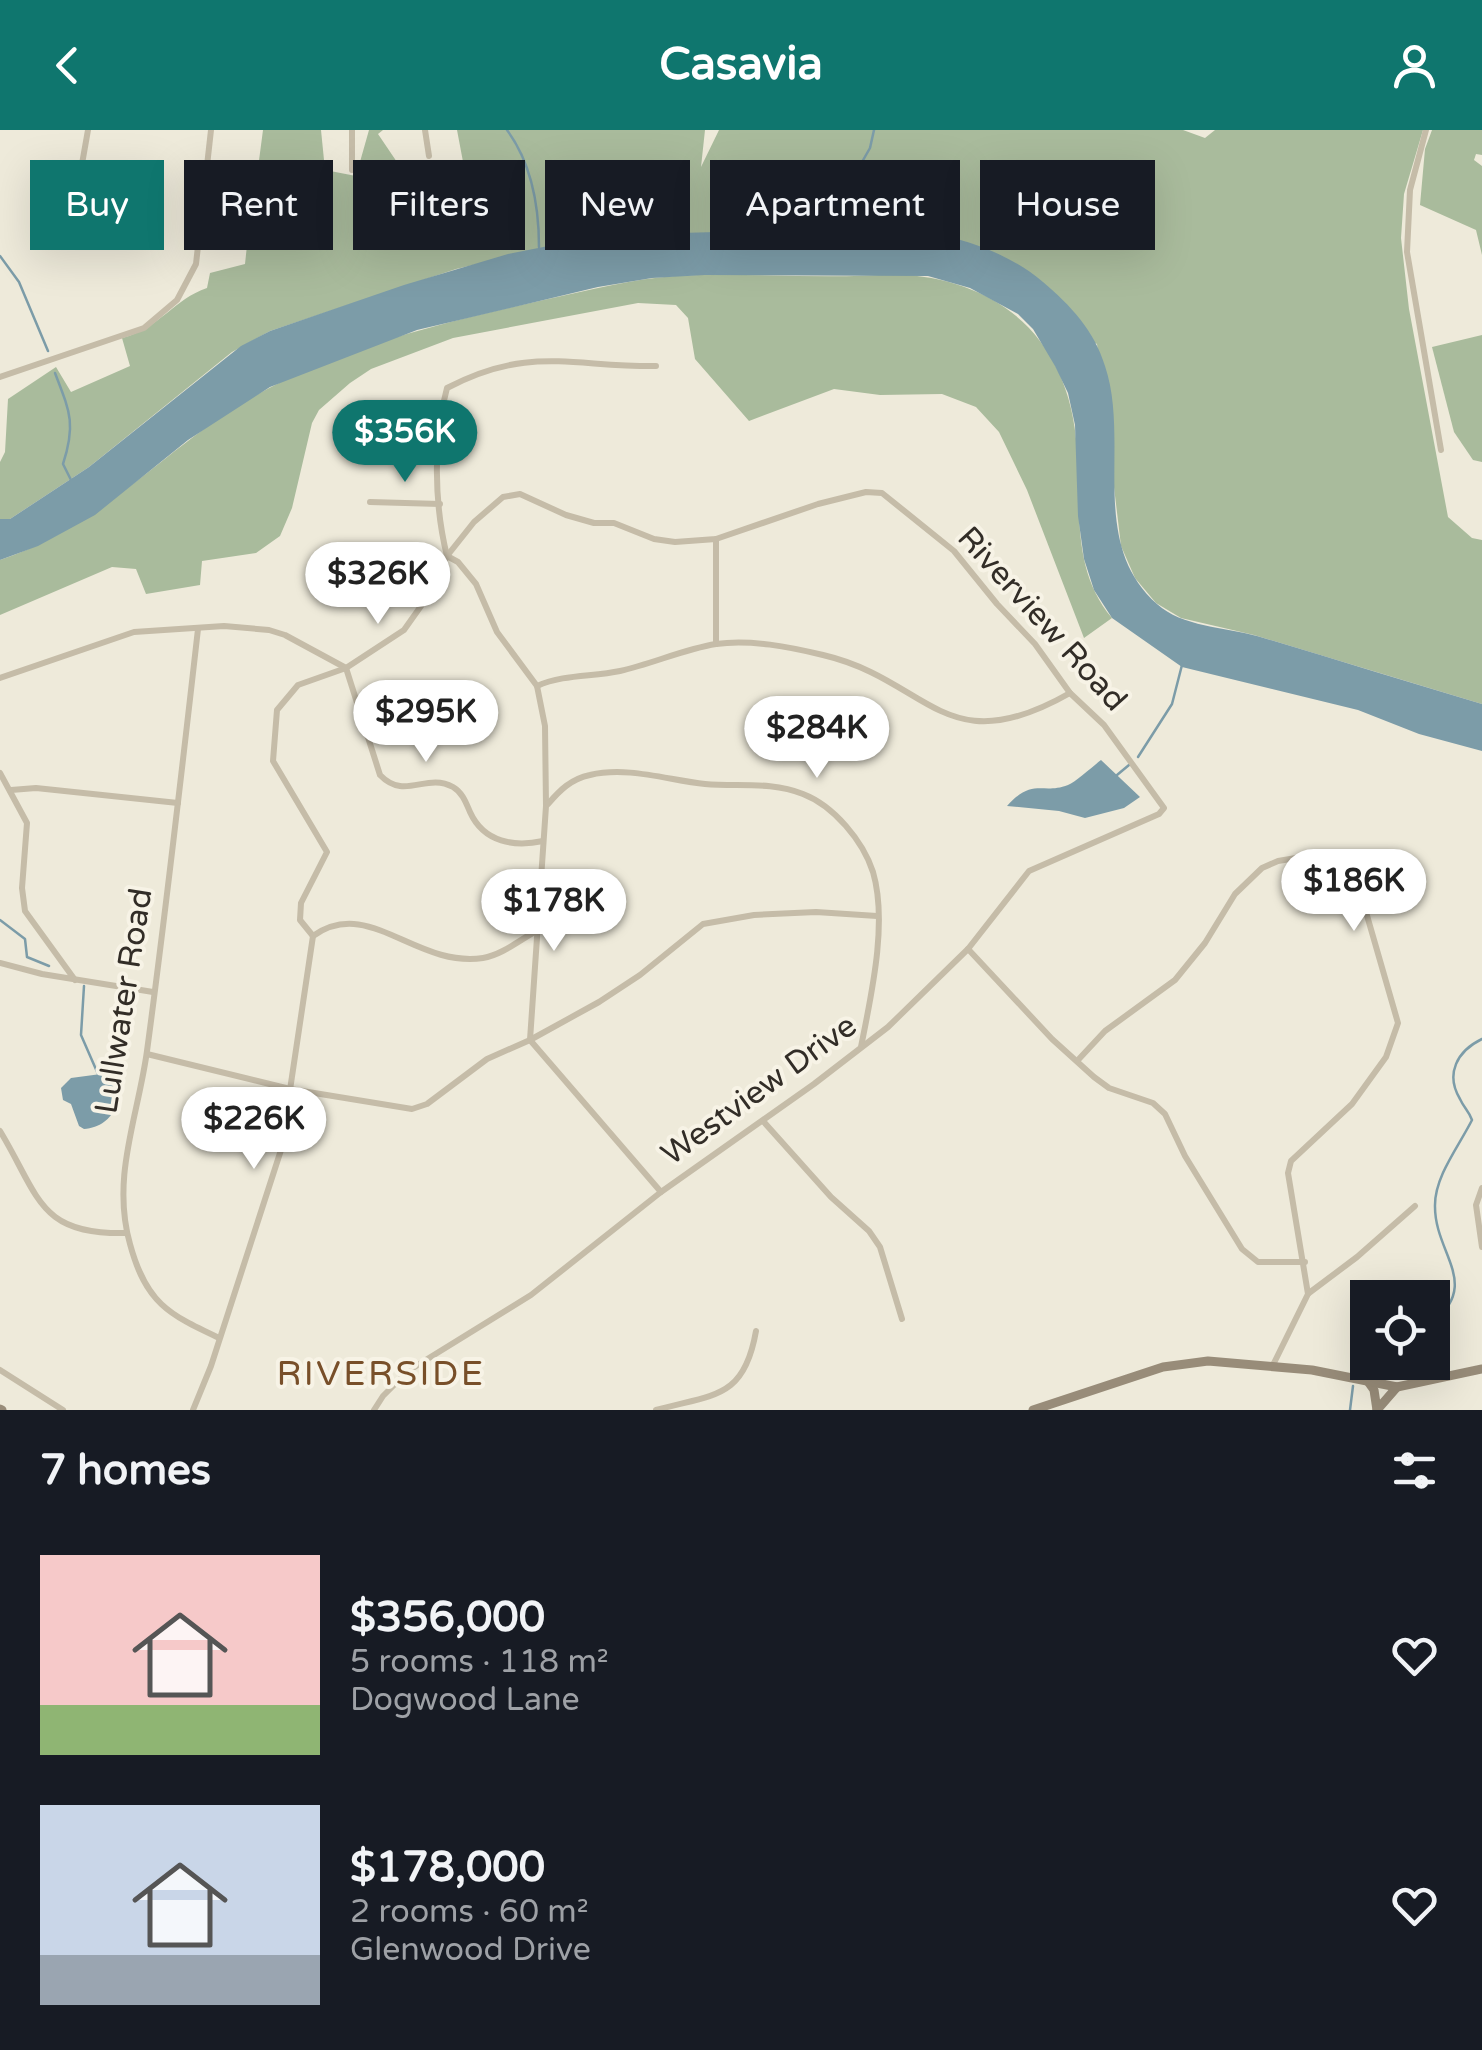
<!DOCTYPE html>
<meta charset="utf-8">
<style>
:root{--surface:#171b24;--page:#20242c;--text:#f1f3f6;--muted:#9ea1a6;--accent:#0f766e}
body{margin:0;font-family:"Varela Round",sans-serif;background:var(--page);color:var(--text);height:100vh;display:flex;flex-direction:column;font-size:38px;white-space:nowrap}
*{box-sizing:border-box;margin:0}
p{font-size:32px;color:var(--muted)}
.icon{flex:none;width:55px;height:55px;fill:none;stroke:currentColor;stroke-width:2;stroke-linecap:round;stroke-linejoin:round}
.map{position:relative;height:1280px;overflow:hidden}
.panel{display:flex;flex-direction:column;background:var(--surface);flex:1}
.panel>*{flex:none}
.guide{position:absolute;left:30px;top:30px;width:1422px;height:90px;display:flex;gap:20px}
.buttons{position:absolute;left:1350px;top:1150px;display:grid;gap:20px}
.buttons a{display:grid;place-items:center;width:100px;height:100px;border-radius:0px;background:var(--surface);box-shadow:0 10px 40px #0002;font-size:50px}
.price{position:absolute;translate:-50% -85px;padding:0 22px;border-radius:35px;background:#fff;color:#222;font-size:32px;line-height:65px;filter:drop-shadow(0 2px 5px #0008)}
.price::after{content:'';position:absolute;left:50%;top:60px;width:30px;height:22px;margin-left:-15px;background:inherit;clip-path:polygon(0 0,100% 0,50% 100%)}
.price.selected{background:var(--accent);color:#fff}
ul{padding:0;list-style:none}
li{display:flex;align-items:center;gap:30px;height:250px;padding:0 40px}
li span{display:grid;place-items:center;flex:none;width:280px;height:200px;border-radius:0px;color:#555}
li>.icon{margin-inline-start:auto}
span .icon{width:120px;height:120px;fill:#fffc;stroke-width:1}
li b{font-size:42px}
h2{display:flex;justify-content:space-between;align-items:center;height:120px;padding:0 40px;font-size:42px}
.tag{padding:0 35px;border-radius:0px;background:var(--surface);box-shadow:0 10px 40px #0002;font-size:35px;line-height:90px}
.tag.selected{background:var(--accent);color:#fff}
header{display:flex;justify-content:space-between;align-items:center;height:130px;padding:0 40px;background:var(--accent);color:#fff;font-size:45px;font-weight:700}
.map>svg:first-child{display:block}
.green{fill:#a9bb9c}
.water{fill:#7c9ca8}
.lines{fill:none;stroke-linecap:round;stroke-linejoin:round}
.stream{stroke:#7c9ca8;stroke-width:2.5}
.street{stroke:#c5bca8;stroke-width:6}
.secondary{stroke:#988c79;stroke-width:9}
.labels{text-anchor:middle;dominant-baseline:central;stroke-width:8;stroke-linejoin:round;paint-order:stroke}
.street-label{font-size:32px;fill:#322d27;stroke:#f7f3e6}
.neighbourhood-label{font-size:35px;letter-spacing:2.5px;fill:#784f29;stroke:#f7f3e6}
</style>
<header><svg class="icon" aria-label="back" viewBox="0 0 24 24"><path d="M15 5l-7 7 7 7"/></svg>Casavia<svg class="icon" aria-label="person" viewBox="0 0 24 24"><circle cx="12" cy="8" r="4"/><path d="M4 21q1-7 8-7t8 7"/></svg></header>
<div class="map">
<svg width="1482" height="1280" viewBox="0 0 1482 1280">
<rect width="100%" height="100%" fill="#eeeada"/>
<g class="green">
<path d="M263,0H321L325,40L356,46L369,0H383L378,4L401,38L419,35L436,52L456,49L464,37L457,0H705L701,37L719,0H1183L1205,8L1215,0H1423L1404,64L1401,108L1409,179L1448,387L1472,408L1482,410V574L1254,505L1181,488L1156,473L1135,448L1121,416L1097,214L865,98L756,104H626L583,109L456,139L270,201L232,222L89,337L10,389H0V332L5,322L8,269L56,237L71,262L130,236L122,208C160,198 174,169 207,158L210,143L245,134L248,106L207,104L211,57L255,61Z"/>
<path d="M1432,0H1482V25L1476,24L1474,30L1482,36V125L1476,100L1420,75L1425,19Z"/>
<path d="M895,144C1003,149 1070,211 1077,319C1081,377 1071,440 1112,488L1084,508L1027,360L999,302L976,277L942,264L880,265L834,259L749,291L695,229L688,188L676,175L638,173L453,208L371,239L350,253L319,280L312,293L292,378L280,406L256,423L202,431L200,455L146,464L136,439L112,437L0,485V430C114,392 176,302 281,252C365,211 457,189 548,169C591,160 632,149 675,146C749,142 822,150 895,144Z"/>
<path d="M1482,205V332L1473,330L1454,302L1432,217Z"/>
</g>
<g class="water">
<path d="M865,98C927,98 994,111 1043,152C1071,176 1094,200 1105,236C1131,313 1087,412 1157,474C1182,497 1225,497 1257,506C1332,528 1407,552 1482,574V621L1419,604L1358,580L1182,537L1112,488L1094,460L1084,429L1078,386L1075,295L1068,263L1055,236L1033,199L1018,184L970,158L928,146L705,145L652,148L598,157L417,200L270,257L188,310L95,385L38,416L0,430V389H10L89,337L241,216L270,201L404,155L508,124L604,105Z"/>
<path d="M1101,630L1140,667L1124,678L1085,688L1059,681L1007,676C1033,647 1042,665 1068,655C1076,652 1093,636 1101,630Z"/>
<path d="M101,944C129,962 116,997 84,999L79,996L71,974L63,970L61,958L71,948Z"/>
</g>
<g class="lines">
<g class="stream">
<path d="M507,0C532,34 539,75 539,117"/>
<path d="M836,100L854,67L858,39L870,18L874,0"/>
<path d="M0,126L19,152L48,221"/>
<path d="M55,243C70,282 76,294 63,334L71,350"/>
<path d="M1138,627L1172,574L1182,535"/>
<path d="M1117,645L1129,635"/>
<path d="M0,790L25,809L27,827L49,836"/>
<path d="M84,856L81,905L98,944"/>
<path d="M1432,1193C1482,1153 1434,1124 1435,1075C1435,1046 1459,1016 1472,990C1469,981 1464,978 1460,969C1445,944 1457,921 1482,909"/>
<path d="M1356,1239L1368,1230"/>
<path d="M1350,1280L1353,1256"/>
</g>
<g class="street">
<path d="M352,0V40"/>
<path d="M425,0L429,26"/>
<path d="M1426,0L1410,60L1407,122L1441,320"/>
<path d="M76,68L88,0"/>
<path d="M656,236C572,237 529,215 447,258C433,308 434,374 447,426L458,432L476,454L497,502L537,556L545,596L546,676L530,910L661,1062"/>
<path d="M0,247L144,198L177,170L196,134L211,0"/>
<path d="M370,372L440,374"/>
<path d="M716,409V514"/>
<path d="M198,499C182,640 166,780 147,921C138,987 111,1047 130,1114C146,1173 168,1184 219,1208"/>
<path d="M0,548L134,502L224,496L269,500L285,505L346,538L380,645C405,671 426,642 453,657C463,663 466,673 470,682C484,713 515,717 543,711"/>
<path d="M537,556C564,544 592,547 620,541C652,534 684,519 716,514C750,509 790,517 823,525C930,550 944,635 1070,563"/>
<path d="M0,643L27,693L22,758L25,781L75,850"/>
<path d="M11,660L36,658L178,673"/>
<path d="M548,674C560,660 571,649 590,645C627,636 668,650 705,654C738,657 771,651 803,664C834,676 863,711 873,742C888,793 871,866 861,917"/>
<path d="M313,806L300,790L301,773L327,722L273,631L277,580L298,555L346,538L404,500L421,476L447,426L474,392L503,367L520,364L566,385L594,393H614L654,409L675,412L716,409L818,374L866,362L882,363L954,421L997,474L1035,514L1070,563L1104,595L1164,678L1159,684L1029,741L968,819L888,897L814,954L661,1062L531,1165L408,1241L383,1266L374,1280"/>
<path d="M313,806C369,766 415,838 483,828C502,825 521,809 538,800"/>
<path d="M968,819L1052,909L1094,947L1109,958L1153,973L1165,984L1185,1026L1242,1119L1258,1132H1305"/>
<path d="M0,833L42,844L153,862"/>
<path d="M147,924L290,959L412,979L427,974L487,929L530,910L599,872L640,845L703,794L754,785L816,782L877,786"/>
<path d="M1078,930L1105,901L1175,850L1205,813L1235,764L1262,738L1278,731L1296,728L1330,739L1347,752L1366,782L1398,893L1386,927L1352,974L1291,1031L1288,1043L1308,1164L1273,1235"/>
<path d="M763,991L831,1067L869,1101L880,1117L902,1189"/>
<path d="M0,1001C40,1067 38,1105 127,1103"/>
<path d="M1482,1058L1476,1075L1482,1117"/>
<path d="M1309,1163L1357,1127L1415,1076"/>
<path d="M0,1240L63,1280"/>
<path d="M193,1280L211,1236L281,1020L313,806"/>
<path d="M656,1280C713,1264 744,1270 756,1201"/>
</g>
<g class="secondary">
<path d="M1369,1253L1374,1260L1377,1280"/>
<path d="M0,1279L2,1280"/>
<path d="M1033,1280L1163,1237L1208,1231L1312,1240L1397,1257L1482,1239"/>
<path d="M1377,1280L1397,1257"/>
</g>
</g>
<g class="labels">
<g class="street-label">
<text transform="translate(1042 489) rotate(48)">Riverview Road</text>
<text transform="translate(124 871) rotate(-81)">Lullwater Road</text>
<text transform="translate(759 960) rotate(-36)">Westview Drive</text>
</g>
<g class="neighbourhood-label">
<text x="381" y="1244">RIVERSIDE</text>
</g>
</g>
</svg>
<div class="buttons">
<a><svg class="icon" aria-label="locate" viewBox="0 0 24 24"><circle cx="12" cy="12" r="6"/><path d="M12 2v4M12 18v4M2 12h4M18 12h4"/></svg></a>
</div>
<b class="price selected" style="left:405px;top:355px">$356K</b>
<b class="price" style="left:378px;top:497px">$326K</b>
<b class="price" style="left:426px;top:635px">$295K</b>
<b class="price" style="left:817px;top:651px">$284K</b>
<b class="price" style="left:1354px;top:804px">$186K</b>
<b class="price" style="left:554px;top:824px">$178K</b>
<b class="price" style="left:254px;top:1042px">$226K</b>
<div class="guide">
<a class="tag selected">Buy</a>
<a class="tag">Rent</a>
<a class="tag">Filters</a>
<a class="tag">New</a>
<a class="tag">Apartment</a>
<a class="tag">House</a>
</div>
</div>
<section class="panel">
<h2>7 homes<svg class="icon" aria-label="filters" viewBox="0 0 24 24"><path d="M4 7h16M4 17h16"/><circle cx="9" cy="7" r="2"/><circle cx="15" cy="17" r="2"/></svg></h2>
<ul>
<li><span style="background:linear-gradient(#f6c9c9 75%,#8fb573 0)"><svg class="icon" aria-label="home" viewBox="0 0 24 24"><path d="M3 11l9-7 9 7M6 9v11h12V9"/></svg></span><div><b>$356,000</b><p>5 rooms · 118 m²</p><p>Dogwood Lane</p></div><svg class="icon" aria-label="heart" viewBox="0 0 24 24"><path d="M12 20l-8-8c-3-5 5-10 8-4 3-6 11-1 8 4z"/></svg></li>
<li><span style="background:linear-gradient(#c9d6e8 75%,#9aa5b1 0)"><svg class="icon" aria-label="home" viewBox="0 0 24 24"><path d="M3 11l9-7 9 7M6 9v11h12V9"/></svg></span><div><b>$178,000</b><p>2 rooms · 60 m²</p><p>Glenwood Drive</p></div><svg class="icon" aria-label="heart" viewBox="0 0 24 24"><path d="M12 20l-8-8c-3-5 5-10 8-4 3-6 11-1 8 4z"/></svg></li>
</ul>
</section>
